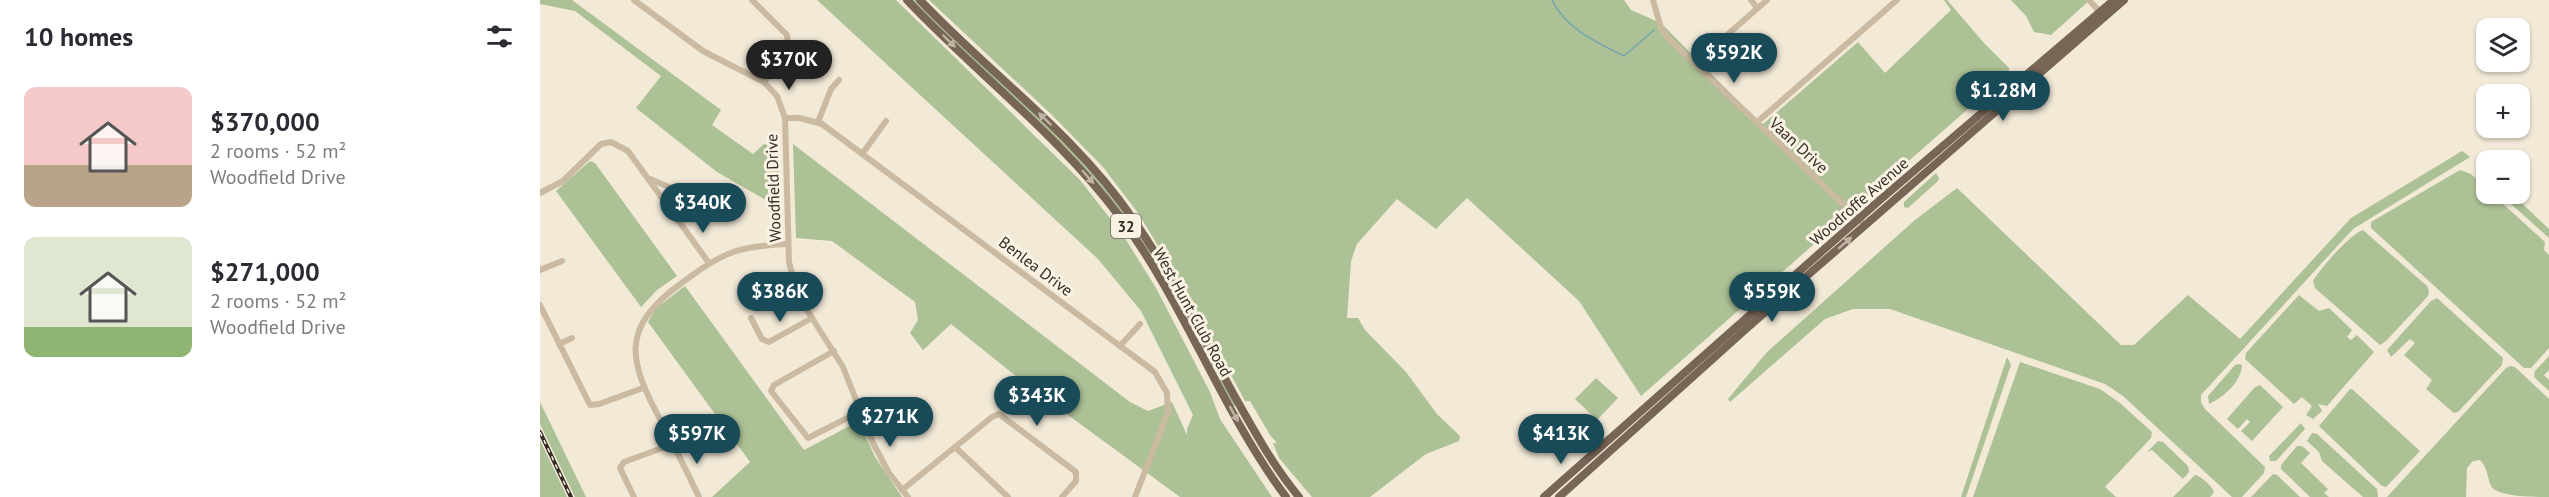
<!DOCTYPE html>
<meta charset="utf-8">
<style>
:root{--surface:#fff;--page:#f2f2f3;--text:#2b2b33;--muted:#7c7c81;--accent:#194a57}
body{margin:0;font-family:"PT Sans",sans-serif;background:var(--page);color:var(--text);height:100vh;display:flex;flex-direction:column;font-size:22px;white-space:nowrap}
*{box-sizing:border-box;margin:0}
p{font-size:20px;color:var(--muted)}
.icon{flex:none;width:33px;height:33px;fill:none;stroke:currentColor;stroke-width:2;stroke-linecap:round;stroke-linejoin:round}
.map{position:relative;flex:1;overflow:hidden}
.side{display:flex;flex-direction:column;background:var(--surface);width:540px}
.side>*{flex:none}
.fabs{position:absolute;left:1936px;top:18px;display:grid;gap:12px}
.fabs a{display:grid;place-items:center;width:54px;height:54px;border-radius:12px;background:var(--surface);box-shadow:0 2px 4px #0004;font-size:30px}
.price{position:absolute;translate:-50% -51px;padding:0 14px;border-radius:21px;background:var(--accent);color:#fff;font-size:20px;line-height:39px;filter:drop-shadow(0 2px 3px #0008)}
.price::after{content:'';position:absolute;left:50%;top:36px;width:18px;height:14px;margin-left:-9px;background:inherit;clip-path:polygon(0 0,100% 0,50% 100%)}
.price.selected{background:#222;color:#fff}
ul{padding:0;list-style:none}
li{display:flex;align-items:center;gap:18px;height:150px;padding:0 24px}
li span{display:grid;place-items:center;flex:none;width:168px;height:120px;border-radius:12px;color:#555}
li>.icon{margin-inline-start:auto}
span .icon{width:72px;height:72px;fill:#fffc;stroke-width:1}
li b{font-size:26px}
h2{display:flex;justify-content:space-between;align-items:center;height:72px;padding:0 24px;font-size:26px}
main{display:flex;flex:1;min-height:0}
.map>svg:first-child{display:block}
.green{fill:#adc196}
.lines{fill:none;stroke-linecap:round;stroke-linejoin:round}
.stream{stroke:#75a5b0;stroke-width:1.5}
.minor{stroke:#cabaa2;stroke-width:6}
.major{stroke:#776555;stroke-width:8}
.rail-casing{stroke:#342c25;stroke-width:4}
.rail{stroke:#faf2e3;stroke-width:1.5;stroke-dasharray:4.5;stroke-linecap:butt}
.oneway{fill:#bfb3a3}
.labels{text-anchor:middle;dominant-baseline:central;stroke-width:6;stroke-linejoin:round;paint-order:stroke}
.shield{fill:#faf2e3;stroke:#6f675e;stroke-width:1.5}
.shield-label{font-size:15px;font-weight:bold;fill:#342c25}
.street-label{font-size:16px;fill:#342c25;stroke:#faf2e3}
</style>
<main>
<section class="side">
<h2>10 homes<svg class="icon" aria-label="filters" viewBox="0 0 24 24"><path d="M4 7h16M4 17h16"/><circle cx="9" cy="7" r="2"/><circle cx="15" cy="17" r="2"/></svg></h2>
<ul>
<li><span style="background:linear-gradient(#f6c9c9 65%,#b9a48a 0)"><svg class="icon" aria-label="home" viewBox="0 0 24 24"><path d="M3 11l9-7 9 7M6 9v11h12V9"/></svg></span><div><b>$370,000</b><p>2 rooms · 52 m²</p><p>Woodfield Drive</p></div></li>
<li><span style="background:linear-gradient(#dfe7d0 75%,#8fb573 0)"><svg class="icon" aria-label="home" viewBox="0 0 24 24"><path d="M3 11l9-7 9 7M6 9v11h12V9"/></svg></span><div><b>$271,000</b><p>2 rooms · 52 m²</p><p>Woodfield Drive</p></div></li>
</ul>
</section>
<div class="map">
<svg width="2009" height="497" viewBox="0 0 2009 497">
<rect width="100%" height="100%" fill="#f2e9d7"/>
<g class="green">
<path d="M0,0H32L181,110L172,125L213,154L224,144L240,148L238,207L177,172L96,108L121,76L35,11L0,4Z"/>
<path d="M277,0H356L540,180L583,235L616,288L670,392L680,419L732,497H640L487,385L411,324L383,350L370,333L378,320L375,302L292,241L256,238L253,144L590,402L608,411L632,402L647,435V429L653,415L601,311L558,259Z"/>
<path d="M371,0H376L516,134L561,182L592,223L620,268L696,406H693L577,207C517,131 439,69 371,0Z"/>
<path d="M389,0H1084L1091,10L1121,23L1222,125L1318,42L1345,73L1411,10L1404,0H1407L1444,43L1469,68V73L1462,78L1455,77L1444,87L1429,108L1101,396L1039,301L927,198L896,229L857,199L817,244L811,261L807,318H818L825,330L866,372L897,414L920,436L919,441L886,454L830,497H772L739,458L733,443H737L730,435L710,401H705L647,293L598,213L563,167L512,115Z"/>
<path d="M1471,0H1550L1511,35L1494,32L1486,16Z"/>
<path d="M1458,82L1464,85L1435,108L1444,93Z"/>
<path d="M1922,151L1930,157L1813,229L1661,395V402L1665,409L1725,467L1724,473L1702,497H1692L1583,396L1565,384L1350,309H1313L1285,319L1190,402L1188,399L1227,352L1375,220L1417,188L1581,345H1594L1648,295L1700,339L1811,218Z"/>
<path d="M50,161L55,163L137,276L117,290L101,307L16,191Z"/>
<path d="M1920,170L1931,174L1947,189V194H1952L2005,242L2004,250L2009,255V348L1991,368H1984L1831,228V222Z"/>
<path d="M1396,173L1399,178L1398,181L1368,208L1364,207V202Z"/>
<path d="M1960,194H1972L2009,229V238Z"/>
<path d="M1823,230L1887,286L1889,291L1888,296L1846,341L1840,345L1775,288L1773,281C1780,269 1810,234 1823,230Z"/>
<path d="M145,286L264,450L319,421L335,457L362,497H172L210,462L108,322L115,309Z"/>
<path d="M1759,295L1779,311L1789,308L1812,330L1807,337L1811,340L1817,335L1834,352L1787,406L1778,404L1782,411L1773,419L1766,415L1772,406L1762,397L1754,404L1705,359L1706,353Z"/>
<path d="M1897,298L1963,358L1962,365L1918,412L1914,413L1886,389L1892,380L1864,355L1875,343L1870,339L1851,357L1847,350L1891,301Z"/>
<path d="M2009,356V370L2004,375L2009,380V391L1994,377L1995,371Z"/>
<path d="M1467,357L1471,365L1426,497H1421Z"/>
<path d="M1480,362L1560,389L1580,403L1612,432L1611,438L1565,487L1576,497H1433Z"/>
<path d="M1699,364L1702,365C1701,382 1684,397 1669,404L1668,396L1695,365Z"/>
<path d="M1970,366L1975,367L2009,399V497C1995,497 1957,497 1951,486C1947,477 1948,468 1940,460L1933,461L1927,468L1926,497H1847L1966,368Z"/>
<path d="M1056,378L1078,398L1057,420L1035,399Z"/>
<path d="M1720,385L1743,407L1712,441L1701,431L1710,422L1707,419L1698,429L1687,419L1715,387Z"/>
<path d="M1810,389H1812L1880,451L1846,487L1842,486L1779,426Z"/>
<path d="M0,402L46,497H35L0,424Z"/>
<path d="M1761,423L1765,429L1736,461H1730L1729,456Z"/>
<path d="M1772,433L1777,434L1837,489L1838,497H1823L1782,461L1779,452L1767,441Z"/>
<path d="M0,440L27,497H0Z"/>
<path d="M1618,441L1623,442L1648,466L1649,472L1643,479L1612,450L1607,452Z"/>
<path d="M1757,446H1762L1770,453L1761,463L1788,489L1784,493L1789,497H1770L1741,469V465Z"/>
<path d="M1733,474L1737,475L1760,497H1711Z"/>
<path d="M1655,475C1661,476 1672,486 1674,492L1670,497H1633Z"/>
</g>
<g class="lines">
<path class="stream" d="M1012,0C1026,29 1056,42 1084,56L1114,30"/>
<g class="minor">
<path d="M94,0L163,51L224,82L237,96L245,118L249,262L255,286L267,310L303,367L333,443L349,473L368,497"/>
<path d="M212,0L247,35L248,46L224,82"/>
<path d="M1113,0L1121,28L1128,38L1325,225"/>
<path d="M1211,0L1217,8"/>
<path d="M1549,0L1560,12"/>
<path d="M1155,63L1227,0"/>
<path d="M245,118H260L282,124L615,372L627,393L628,412L595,497"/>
<path d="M278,122L291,89L299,80"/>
<path d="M1216,123L1357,0"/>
<path d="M322,154L346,121"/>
<path d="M110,179L136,190L153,201V207L137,220"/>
<path d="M0,193L23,181L61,144L71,142L88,151L169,263"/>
<path d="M0,270L22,261"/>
<path d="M0,305L50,405L59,404L103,388"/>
<path d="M211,318L222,339L229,342L272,318"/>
<path d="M19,344L32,338"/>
<path d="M580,346L600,324"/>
<path d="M294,351L234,385L231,391L268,438L321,411"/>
<path d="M415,447L468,497"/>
<path d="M362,490L452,417L459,414L536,472V481L522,497"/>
<path d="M94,497L80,468L84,462L133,444"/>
<path d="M159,497C147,472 135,447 122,423C88,360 79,328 143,282C183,252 198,246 248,244"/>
</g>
<g class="major">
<path d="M367,0C437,74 519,135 580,217C645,304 681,410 746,497"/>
<path d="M380,0C450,74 535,134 593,219C632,275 662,337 695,397C715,432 733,466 759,497"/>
<path d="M1004,497L1341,199L1574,0"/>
<path d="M1019,497L1207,328L1584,0"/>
</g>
<g class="rail-casing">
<path id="rail" d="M0,432L31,497"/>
</g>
<use href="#rail" class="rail"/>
</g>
<defs><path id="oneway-solid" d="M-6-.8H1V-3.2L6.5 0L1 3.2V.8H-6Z" transform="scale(1.5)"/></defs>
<g class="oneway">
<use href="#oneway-solid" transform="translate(409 41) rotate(44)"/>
<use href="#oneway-solid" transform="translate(505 119) rotate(-136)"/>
<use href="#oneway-solid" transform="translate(548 177) rotate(49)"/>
<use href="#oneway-solid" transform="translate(1305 243) rotate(-41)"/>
<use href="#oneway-solid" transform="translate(694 414) rotate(61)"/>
</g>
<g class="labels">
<rect class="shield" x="571" y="214" width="30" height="24" rx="4.5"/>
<g class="shield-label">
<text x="586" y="226">32</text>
</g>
<g class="street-label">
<text transform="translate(1259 145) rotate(43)">Vaan Drive</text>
<text transform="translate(233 188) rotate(-92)">Woodfield Drive</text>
<text transform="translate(1319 201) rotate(-41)">Woodroffe Avenue</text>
<text transform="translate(496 266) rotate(37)">Benlea Drive</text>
<text transform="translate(653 312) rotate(61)">West Hunt Club Road</text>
</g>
</g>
</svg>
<div class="fabs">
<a><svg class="icon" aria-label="layers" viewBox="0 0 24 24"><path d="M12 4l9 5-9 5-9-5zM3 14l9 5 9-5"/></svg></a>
<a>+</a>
<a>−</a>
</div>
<b class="price" style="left:1194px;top:84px">$592K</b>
<b class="price selected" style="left:249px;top:91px">$370K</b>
<b class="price" style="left:1463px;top:122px">$1.28M</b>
<b class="price" style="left:163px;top:234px">$340K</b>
<b class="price" style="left:240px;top:323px">$386K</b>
<b class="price" style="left:1232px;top:323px">$559K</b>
<b class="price" style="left:497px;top:427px">$343K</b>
<b class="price" style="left:350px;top:448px">$271K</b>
<b class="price" style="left:157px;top:465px">$597K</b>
<b class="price" style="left:1021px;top:465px">$413K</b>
</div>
</main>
